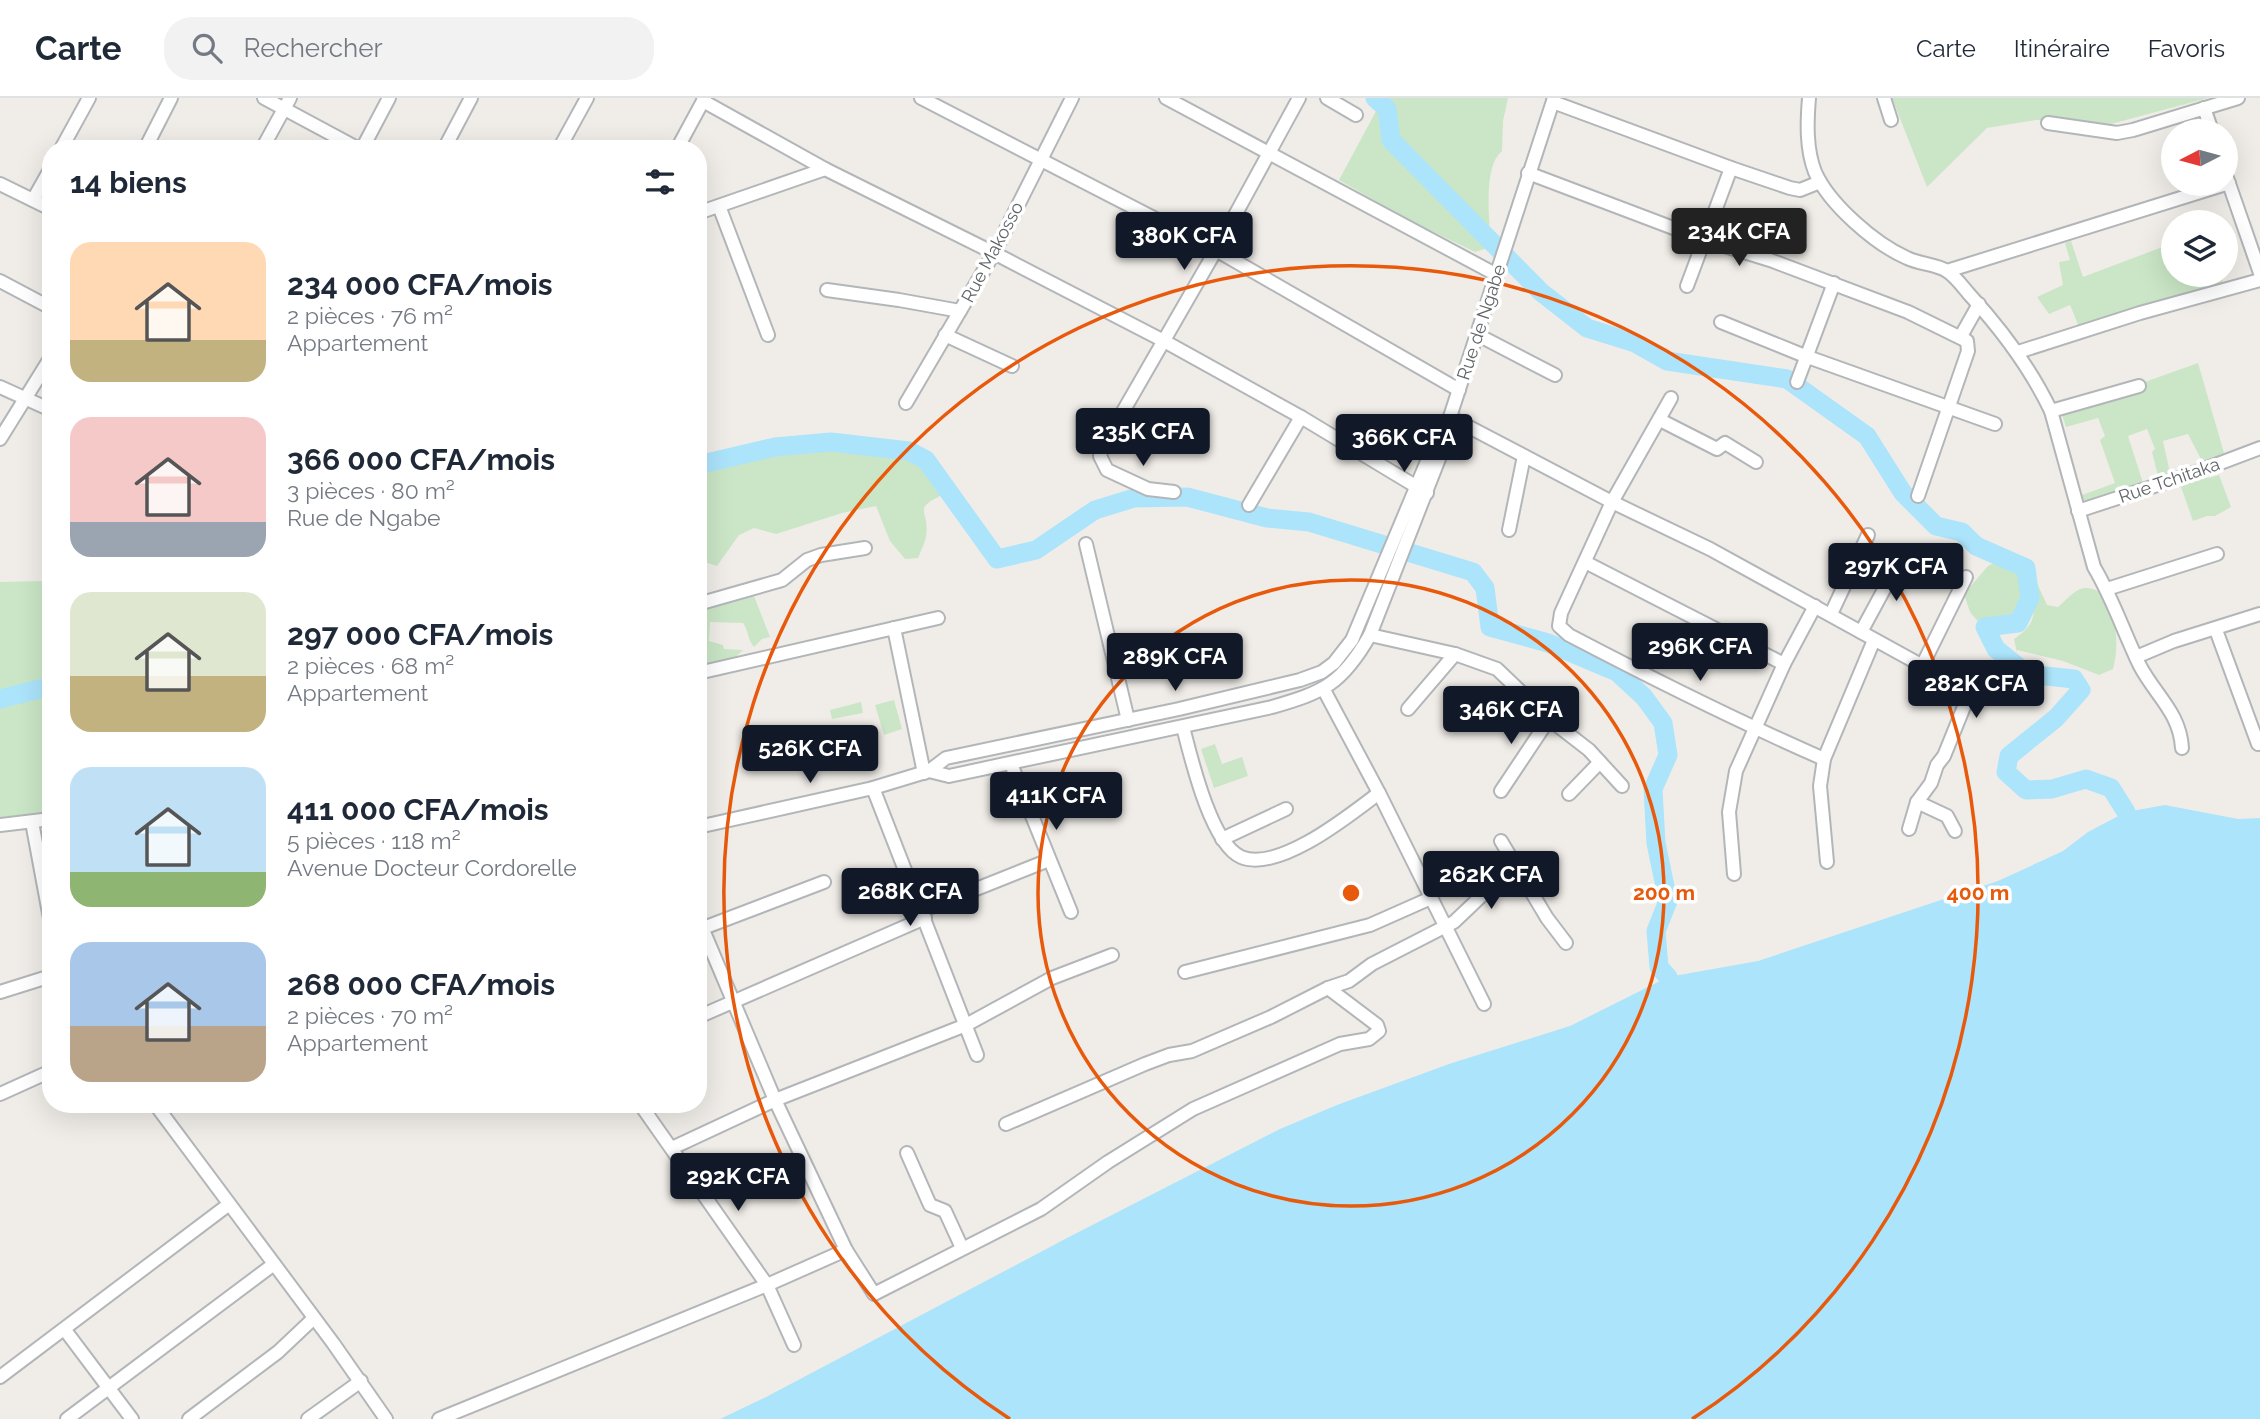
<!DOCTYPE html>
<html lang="fr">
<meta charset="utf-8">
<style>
:root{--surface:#fff;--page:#f2f2f3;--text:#1f2937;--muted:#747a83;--line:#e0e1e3;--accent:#111827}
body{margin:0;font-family:Raleway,sans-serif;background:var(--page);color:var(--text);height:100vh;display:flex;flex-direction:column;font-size:26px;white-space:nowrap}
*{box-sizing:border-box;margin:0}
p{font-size:23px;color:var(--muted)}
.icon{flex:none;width:38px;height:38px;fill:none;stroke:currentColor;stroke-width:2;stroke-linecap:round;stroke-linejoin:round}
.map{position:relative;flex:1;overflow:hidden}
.panel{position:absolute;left:42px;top:42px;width:665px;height:973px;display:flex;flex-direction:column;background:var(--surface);border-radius:28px;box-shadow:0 7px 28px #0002}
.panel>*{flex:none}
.needle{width:46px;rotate:264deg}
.controls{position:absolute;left:2161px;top:21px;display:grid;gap:14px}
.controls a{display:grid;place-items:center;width:77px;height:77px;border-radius:50%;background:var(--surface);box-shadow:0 7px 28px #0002;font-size:35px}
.price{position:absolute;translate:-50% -60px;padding:0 16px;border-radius:7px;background:var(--accent);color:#fff;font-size:23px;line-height:46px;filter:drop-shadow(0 2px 4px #0008)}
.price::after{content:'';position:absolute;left:50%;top:42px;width:21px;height:16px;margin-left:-10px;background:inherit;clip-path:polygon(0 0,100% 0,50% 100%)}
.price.current{background:#222;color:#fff}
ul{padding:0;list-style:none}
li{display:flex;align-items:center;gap:21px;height:175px;padding:0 28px}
li span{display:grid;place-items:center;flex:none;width:196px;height:140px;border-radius:21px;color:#555}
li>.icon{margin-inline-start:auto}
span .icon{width:84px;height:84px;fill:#fffc;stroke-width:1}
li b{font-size:30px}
h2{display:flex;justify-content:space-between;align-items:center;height:84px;padding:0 28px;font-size:30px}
header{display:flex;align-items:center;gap:42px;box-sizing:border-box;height:98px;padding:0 35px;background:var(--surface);border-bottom:2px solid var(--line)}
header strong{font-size:33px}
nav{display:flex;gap:38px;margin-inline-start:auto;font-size:24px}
.search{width:490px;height:63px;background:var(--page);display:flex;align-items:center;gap:18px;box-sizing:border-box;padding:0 24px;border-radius:28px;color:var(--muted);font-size:26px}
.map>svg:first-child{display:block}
.green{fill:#cae6c6}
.water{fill:#ace4fb}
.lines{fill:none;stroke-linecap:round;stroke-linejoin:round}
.river{stroke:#ace4fb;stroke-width:19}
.minor-casing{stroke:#b3b6b9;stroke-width:16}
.minor{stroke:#fff;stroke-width:12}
.ring{fill:none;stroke:#e8590c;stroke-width:3.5}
.labels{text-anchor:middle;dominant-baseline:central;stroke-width:7;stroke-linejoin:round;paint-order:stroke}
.street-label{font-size:18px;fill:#5f6467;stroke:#fff}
.centre{fill:#e8590c;stroke:#fff;stroke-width:3.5}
.ring-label{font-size:21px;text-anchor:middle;font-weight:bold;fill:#e8590c;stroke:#fff;stroke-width:7;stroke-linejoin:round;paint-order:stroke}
</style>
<header>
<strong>Carte</strong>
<div class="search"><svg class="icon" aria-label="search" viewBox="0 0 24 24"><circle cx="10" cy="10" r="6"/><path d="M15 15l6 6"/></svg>Rechercher</div>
<nav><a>Carte</a><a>Itinéraire</a><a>Favoris</a></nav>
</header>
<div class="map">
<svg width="2260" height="1321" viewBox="0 0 2260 1321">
<rect width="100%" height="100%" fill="#f0ede8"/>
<g class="green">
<path d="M1381,0H1508L1503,23L1502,53C1482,69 1490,126 1491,149L1475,154L1407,121L1339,82L1382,2Z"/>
<path d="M1892,0H2208L2111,26L2036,22L1987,30L1927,89Z"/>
<path d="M2071,143L2083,179L2173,145L2174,177H2220L2224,187L2079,229L2070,207L2049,216L2037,199L2063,187L2059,164L2070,162L2065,145Z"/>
<path d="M2198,265L2224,355L2203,365L2188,336L2163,343L2170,375L2158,378L2152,354L2155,351L2147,331L2128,338L2143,385L2086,406L2082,397L2115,385L2100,342L2105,338L2098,320L2066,329L2061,314Z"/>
<path d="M811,350C837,352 889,351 911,360C924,365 938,384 942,397C911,412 930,412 926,438C925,445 921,453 918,460L905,461L890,443L876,408L842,415L776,436L754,430L739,437L717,468L698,462V374L733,362Z"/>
<path d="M2206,376L2209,380L2219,377L2231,409L2215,418H2207L2193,423L2180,386Z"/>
<path d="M2000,462C2008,463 2014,464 2020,470C2031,481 2029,512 2013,520C2005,524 1991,523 1981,527L1970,514L1964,496L1988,468Z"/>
<path d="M43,483L51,491V716L0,719V484Z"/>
<path d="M2036,483L2047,507L2058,509C2079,490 2081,483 2108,498C2115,523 2120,545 2113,571L2099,577L2063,563L2017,552V555L2014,541C2046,520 2027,508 2036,483Z"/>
<path d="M754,498L770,539L762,541L754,549C747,541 749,533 743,525L710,524L709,543L723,547L724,551L743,552L731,563L698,569V513Z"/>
<path d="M894,602L902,631L884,637L875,607Z"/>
<path d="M861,604L863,615L832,621L830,612Z"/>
<path d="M1215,646L1222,666L1242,659L1248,678L1214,690L1201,651Z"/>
</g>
<path class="water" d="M2165,707L2238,721L2260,720V1321H720L768,1298L1067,1140L1280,1031L1337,1007L1449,966L1570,928L1668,879L1758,863L1998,783L2063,753L2088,734L2126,714Z"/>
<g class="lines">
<g class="river">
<path d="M1375,0L1387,11L1391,42L1541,194L1587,230L1635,245L1667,263L1787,281L1867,338L1903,395L1936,428L1962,434L1976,448L2026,470L2030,500L2018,525L1985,529L1996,551L2027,576L2074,581L2081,592L2056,620L2009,658L2006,674L2026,692L2052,691L2086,681L2111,690L2126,714"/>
<path d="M698,367L775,349L831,344L909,353L926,362L997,461L1036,452L1095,412L1134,400L1187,399L1267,420L1309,424L1473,474L1485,490L1490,529L1548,545L1617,574L1644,599L1663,625L1668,657L1653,691L1656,745L1668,803L1656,833L1659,869L1668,879"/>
<path d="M0,601L51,588"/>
</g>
<g class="minor-casing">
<g id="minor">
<path d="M264,0L359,51"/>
<path d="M705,0L703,3L825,71L994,155L1164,243L1301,319L1427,395"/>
<path d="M921,0L1216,152L1459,292"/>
<path d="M1166,0L1497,177"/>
<path d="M1327,0L1356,17"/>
<path d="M1809,0C1807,24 1806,51 1815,74C1829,106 1875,146 1907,160C1919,166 1936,166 1947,173C1955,178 1963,189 1969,196C2002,232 2030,269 2051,313L2094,469C2113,501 2124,535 2140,568C2156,598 2180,615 2182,650"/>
<path d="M1884,0L1891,22"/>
<path d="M1553,4L1731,70L1790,90L1800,92L1820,84"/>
<path d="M2204,10L2212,33"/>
<path d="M2048,25L2117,35L2133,32L2238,0"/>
<path d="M61,51L89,0"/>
<path d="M145,51L171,0"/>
<path d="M262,51L290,0"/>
<path d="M362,51L389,0"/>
<path d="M444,51L471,0"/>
<path d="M559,51L587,0"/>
<path d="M677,51L703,3"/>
<path d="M1528,75L1705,142L1770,162L1908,214L1967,243L1968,253L1918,398"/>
<path d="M2226,77L2260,175"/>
<path d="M0,86L51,111"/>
<path d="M33,102L51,70"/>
<path d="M719,108L768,237"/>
<path d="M698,115L825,71"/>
<path d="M1947,173L2229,85"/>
<path d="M0,183L51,210"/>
<path d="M1687,188L1731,70"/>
<path d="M827,192L899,202L960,213"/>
<path d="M1721,224L1805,258L1995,326"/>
<path d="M945,237L1012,268"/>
<path d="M1478,237L1555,277"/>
<path d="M1961,238L1979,206"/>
<path d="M2018,254L2140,215L2260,182"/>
<path d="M1797,284L1834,185"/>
<path d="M0,289L51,312"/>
<path d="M1671,300L1612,404L1561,515L1559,528L1569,537C1653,581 1737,623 1824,661"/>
<path d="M906,305L994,155L1072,0"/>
<path d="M2051,313L2139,288"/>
<path d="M1450,319L1612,404L1710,451L1970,594L1944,658L1937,667L1931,685L1917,704L1909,731"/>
<path d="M1660,322L1717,351L1725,345L1756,364"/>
<path d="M0,341L51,259"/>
<path d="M1174,394L1148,391L1107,372L1100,358L1102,350L1216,152L1299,0"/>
<path d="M1249,407L1301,319"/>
<path d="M2078,413L2194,375L2260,350"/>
<path d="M1509,432L1524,358"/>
<path d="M1086,446L1128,622"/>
<path d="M1585,464L1784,566"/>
<path d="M2107,491L2217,456"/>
<path d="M698,506L782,482L807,462L821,457L865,450"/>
<path d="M1831,516L1868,437"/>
<path d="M894,530L924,675"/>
<path d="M2216,532L2258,646"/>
<path d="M1861,534L1901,460"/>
<path d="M1370,537L1455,556L1497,571L1549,621L1589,652L1622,688"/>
<path d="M2136,559L2174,543L2260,516"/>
<path d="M1922,568L1966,479"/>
<path d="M698,575L938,520"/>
<path d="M1324,592L1379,695L1484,906"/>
<path d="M1408,611L1455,556"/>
<path d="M1183,629C1191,660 1211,746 1241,759C1279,775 1351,716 1379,695"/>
<path d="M1011,666L1071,814"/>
<path d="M929,673L946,660L1179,611L1300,582L1322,574L1334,565L1352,542L1433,349L1444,331"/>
<path d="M873,690L977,957"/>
<path d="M1501,693L1549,621"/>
<path d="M1569,696L1600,664"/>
<path d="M1917,704L1947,718L1955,733"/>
<path d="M32,724L51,826"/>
<path d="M0,727L51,721"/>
<path d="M698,729L873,690L929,673L949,678L1272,609C1324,594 1342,586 1370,537L1442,353L1447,328L1554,0"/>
<path d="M1222,741L1286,711"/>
<path d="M1501,743L1547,820L1566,845"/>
<path d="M1827,764L1820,688L1824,661L1874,542"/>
<path d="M1734,776L1729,714L1736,673L1784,566L1815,508"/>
<path d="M921,813L1049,762"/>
<path d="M698,820L775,1002L846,1152L874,1196L1041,1111L1108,1064L1193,1011L1340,946L1369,941L1379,933L1377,927L1328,890"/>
<path d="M698,832L824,784"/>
<path d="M1185,874L1370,827L1431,800"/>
<path d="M0,894L51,878"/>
<path d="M698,919L925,820"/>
<path d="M0,996L51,973"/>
<path d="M155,1006L333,1245L386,1321"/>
<path d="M640,1006L767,1187L794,1247"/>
<path d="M1006,1026L1145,966L1169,957L1192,953L1271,919L1328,890L1349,883L1372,866L1454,824L1515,766"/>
<path d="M672,1050L775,1002L966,927L1052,880L1112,857"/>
<path d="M907,1055L930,1107L945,1113L962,1150"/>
<path d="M65,1232L132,1321"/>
<path d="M0,1279L228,1107"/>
<path d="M67,1321L274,1166"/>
<path d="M189,1321L278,1254L314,1220"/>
<path d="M308,1321L361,1283"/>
<path d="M439,1321L767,1187L846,1152"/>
</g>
</g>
<use href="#minor" class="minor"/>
</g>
<g class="ring">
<circle cx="1351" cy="795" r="313"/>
<path d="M1010 1321A627 627 0 1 1 1692 1321"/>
</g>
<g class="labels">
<g class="street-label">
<text transform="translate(992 154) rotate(-62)">Rue Makosso</text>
<text transform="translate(1481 224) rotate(-72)">Rue de Ngabe</text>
<text transform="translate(2169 382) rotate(-19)">Rue Tchitaka</text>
</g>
</g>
<circle cx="1351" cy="795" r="10" class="centre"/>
<g class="ring-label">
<text x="1664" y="802">200 m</text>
<text x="1978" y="802">400 m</text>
</g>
</svg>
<div class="controls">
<a><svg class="needle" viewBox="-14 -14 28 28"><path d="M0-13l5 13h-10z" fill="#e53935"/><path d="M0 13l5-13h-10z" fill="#747a83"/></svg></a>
<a><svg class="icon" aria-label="layers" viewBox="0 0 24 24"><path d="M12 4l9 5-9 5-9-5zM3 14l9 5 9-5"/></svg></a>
</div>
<b class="price current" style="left:1739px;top:170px">234K CFA</b>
<b class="price" style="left:1184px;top:174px">380K CFA</b>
<b class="price" style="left:1143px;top:370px">235K CFA</b>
<b class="price" style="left:1404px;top:376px">366K CFA</b>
<b class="price" style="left:1896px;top:505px">297K CFA</b>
<b class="price" style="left:1700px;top:585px">296K CFA</b>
<b class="price" style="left:1175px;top:595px">289K CFA</b>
<b class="price" style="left:1976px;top:622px">282K CFA</b>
<b class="price" style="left:1511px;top:648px">346K CFA</b>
<b class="price" style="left:810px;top:687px">526K CFA</b>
<b class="price" style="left:1056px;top:734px">411K CFA</b>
<b class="price" style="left:1491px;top:813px">262K CFA</b>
<b class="price" style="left:910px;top:830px">268K CFA</b>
<b class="price" style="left:738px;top:1115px">292K CFA</b>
<section class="panel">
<h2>14 biens<svg class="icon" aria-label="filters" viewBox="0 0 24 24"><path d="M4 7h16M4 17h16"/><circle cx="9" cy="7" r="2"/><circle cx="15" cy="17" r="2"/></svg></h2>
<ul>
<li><span style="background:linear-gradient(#ffd9b3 70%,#c2b280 0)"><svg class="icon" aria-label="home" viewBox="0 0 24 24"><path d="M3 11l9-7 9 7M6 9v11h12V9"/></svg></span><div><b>234 000 CFA/mois</b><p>2 pièces · 76 m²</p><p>Appartement</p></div></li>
<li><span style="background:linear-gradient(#f6c9c9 75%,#9aa5b1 0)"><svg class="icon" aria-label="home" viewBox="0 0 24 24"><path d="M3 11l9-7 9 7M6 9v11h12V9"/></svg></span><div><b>366 000 CFA/mois</b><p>3 pièces · 80 m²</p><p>Rue de Ngabe</p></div></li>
<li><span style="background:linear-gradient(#dfe7d0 60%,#c2b280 0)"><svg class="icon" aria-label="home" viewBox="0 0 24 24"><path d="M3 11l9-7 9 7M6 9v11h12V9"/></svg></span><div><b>297 000 CFA/mois</b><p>2 pièces · 68 m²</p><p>Appartement</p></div></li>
<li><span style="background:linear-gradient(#bfe0f5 75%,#8fb573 0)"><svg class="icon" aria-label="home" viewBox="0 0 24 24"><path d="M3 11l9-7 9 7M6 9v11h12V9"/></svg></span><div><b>411 000 CFA/mois</b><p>5 pièces · 118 m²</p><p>Avenue Docteur Cordorelle</p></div></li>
<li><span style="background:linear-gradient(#a9c7e8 60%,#b9a48a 0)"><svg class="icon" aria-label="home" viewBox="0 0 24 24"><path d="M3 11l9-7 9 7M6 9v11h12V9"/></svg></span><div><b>268 000 CFA/mois</b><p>2 pièces · 70 m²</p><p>Appartement</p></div></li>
</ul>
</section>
</div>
